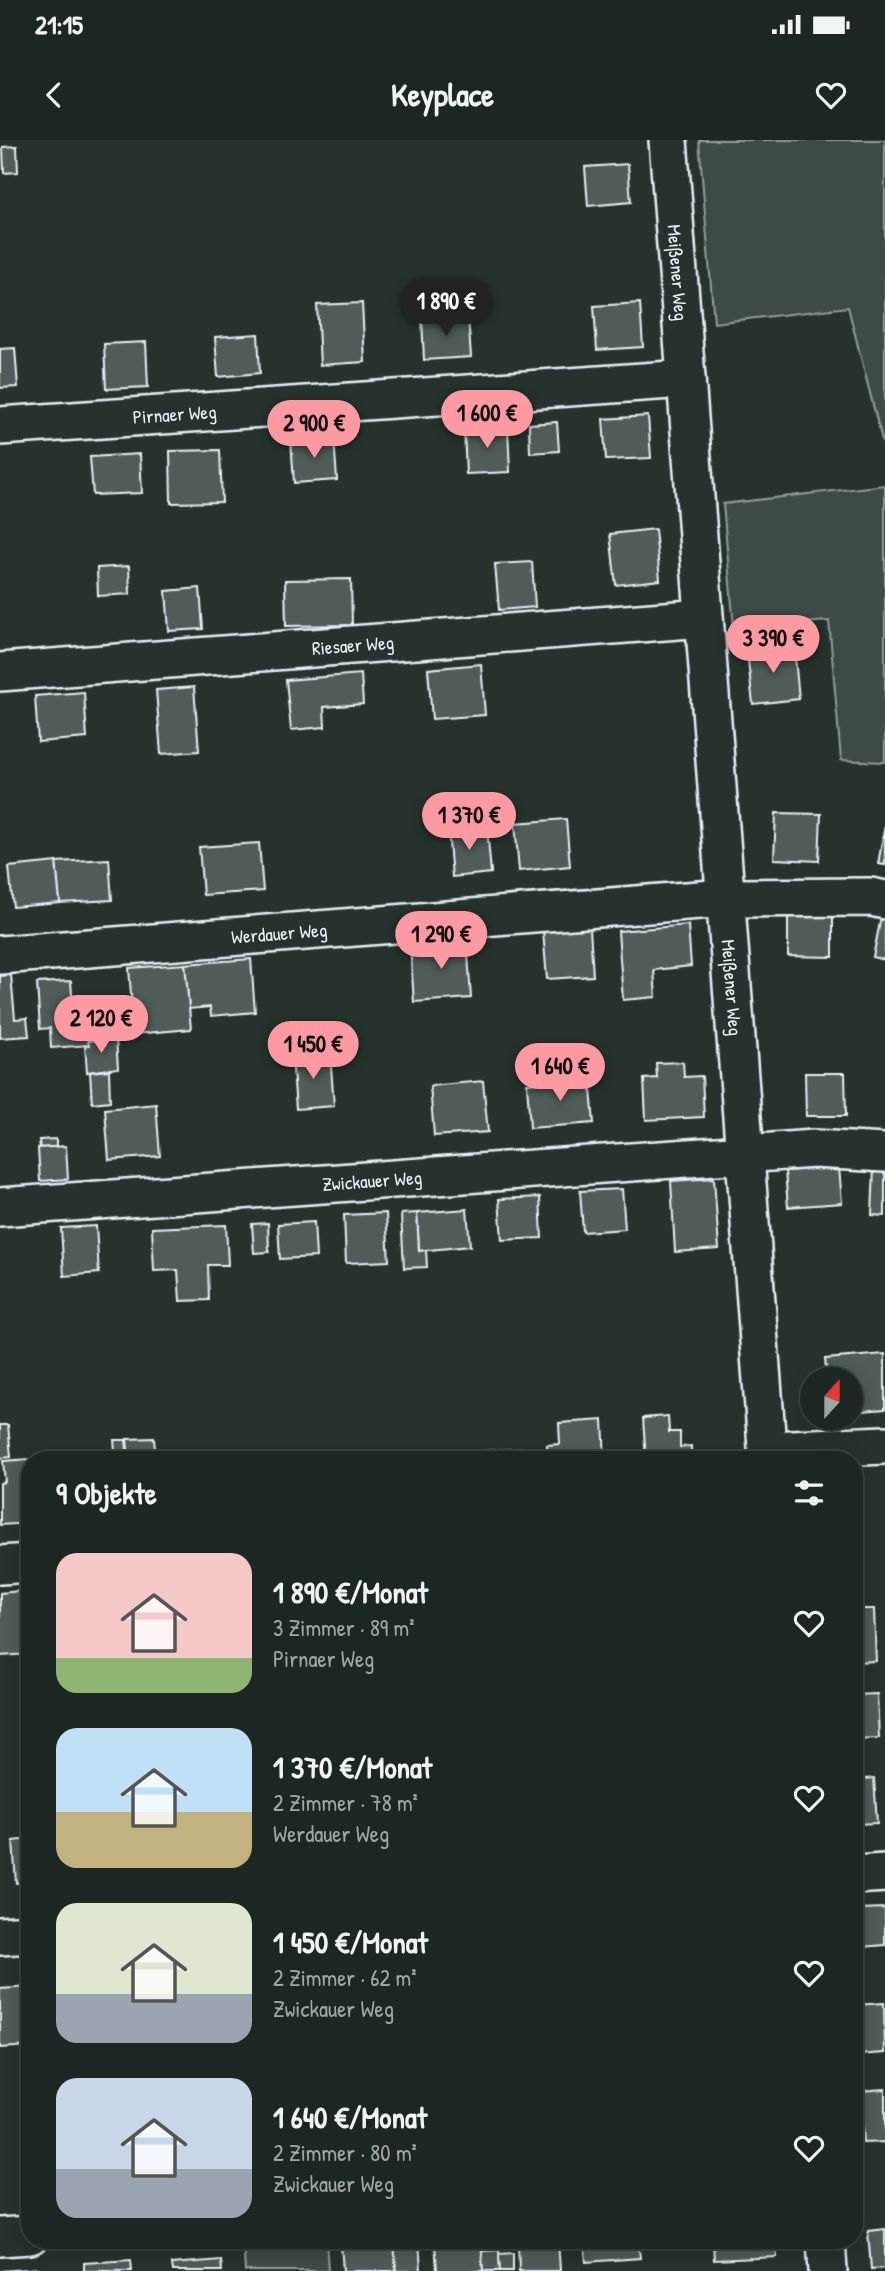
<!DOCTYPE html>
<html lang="de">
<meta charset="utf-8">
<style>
:root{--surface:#1c2622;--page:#29322f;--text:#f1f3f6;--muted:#a0a5a5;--line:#3a4340;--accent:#ff9aa2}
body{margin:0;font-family:"Patrick Hand",sans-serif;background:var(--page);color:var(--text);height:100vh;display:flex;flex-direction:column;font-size:26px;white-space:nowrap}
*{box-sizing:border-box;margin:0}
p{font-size:23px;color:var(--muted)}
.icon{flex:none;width:38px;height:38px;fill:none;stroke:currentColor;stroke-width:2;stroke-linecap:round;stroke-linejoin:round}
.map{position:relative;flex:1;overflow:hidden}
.panel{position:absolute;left:21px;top:1311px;width:842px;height:798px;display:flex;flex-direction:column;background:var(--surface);border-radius:28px;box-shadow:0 4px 18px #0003,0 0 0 2px var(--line)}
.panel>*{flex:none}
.needle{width:46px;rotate:21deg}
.tools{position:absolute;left:800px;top:1227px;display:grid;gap:14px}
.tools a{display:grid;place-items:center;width:63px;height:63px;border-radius:50%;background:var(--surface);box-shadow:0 4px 18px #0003,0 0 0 2px var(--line);font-size:35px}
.price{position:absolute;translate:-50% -60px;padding:0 16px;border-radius:24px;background:var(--accent);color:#111;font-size:23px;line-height:46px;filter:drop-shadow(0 2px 4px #0008)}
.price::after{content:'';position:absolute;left:50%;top:42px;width:21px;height:16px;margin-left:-10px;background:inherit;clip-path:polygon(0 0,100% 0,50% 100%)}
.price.selected{background:#222;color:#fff}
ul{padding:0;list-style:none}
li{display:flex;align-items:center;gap:21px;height:175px;padding:0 35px}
li span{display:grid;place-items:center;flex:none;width:196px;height:140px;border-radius:21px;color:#555}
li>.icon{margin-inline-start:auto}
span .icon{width:84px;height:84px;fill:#fffc;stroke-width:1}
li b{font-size:30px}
h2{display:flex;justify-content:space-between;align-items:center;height:84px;padding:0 35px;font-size:30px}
.status{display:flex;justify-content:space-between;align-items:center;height:49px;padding:0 35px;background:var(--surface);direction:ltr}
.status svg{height:19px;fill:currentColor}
header{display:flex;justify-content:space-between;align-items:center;height:91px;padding:0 35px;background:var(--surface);font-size:32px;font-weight:700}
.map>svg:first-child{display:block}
.green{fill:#3e4b47;stroke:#939ea0;stroke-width:2}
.building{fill:#505c59;stroke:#e8f1f8;stroke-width:2}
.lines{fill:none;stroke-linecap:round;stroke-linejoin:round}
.minor-casing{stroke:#e8f1f8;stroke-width:42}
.minor{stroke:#26332d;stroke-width:37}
.labels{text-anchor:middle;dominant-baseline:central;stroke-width:5;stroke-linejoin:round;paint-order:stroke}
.street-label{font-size:19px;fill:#e8f1f8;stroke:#26332d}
</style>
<div class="status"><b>21:15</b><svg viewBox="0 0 49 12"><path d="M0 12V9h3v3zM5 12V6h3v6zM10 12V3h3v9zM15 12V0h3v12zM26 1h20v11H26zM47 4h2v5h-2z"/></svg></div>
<header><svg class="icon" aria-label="back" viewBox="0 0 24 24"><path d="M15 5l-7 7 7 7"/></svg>Keyplace<svg class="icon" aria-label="heart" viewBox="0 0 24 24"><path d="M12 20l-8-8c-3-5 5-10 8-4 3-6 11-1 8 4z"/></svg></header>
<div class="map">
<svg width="885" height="2131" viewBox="0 0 885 2131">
<rect width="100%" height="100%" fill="#26332d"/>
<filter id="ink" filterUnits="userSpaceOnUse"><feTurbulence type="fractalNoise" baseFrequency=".0143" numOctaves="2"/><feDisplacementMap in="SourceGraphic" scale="14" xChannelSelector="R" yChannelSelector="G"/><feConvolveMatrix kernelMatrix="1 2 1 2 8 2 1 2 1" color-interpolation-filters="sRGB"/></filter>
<g filter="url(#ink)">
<g class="green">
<path d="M699,0H885V312L848,167L714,183Z"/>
<path d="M885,345V622L841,620L829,481L734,488L723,364Z"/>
<path d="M243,2100H326L328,2131H245Z"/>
</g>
<g class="building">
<path d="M17,6L18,32L4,33L3,7Z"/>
<path d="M628,24L631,62L588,66L585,27Z"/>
<path d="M362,163L365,222L320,225L317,165Z"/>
<path d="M640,163L643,207L597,210L594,166Z"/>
<path d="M468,176L471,217L424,220L422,179Z"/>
<path d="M258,194L260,233L218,237L215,197Z"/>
<path d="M146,202L148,247L106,249L104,204Z"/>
<path d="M15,208L18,247L0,248V209Z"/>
<path d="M648,276L651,318L606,320L603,279Z"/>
<path d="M557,282L559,311L530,313L529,284Z"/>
<path d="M508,287L510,332L466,334L464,289Z"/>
<path d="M334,297L337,340L294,343L291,300Z"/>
<path d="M220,310L222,362L171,363L170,311Z"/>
<path d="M140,314L142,353L93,355L90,317Z"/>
<path d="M655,389L660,440L616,445L610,394Z"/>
<path d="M532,422L535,467L499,470L495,424Z"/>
<path d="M129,426L130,454L98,456L97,428Z"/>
<path d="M351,439L352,485L286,486L285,440Z"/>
<path d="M200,448L203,489L169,491L166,451Z"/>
<path d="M794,507L799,559L753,564L747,512Z"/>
<path d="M481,524L485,575L432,579L428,529Z"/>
<path d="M361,534L363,564L324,567L325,587L291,590L286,540Z"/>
<path d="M194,547L199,611L161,614L156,550Z"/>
<path d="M84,552L87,598L38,602L35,556Z"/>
<path d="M776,673L821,674L819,721L774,719Z"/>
<path d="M566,679L570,726L519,731L515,683Z"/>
<path d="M885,685V725L878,724Z"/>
<path d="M487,687L491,733L452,737L448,690Z"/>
<path d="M259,703L263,751L203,755L199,707Z"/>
<path d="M109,719L112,760L60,763L56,722Z"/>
<path d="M56,722L60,763L13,767L9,727Z"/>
<path d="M788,772H833V817L788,816Z"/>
<path d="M881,777L885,778V820L873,817Z"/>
<path d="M688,785L691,826L654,830L656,857L623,860L618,791Z"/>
<path d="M590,787L593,836L547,839L543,791Z"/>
<path d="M467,800L471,858L414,862L410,804Z"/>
<path d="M251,819L255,872L211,876L210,867L189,869L185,824Z"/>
<path d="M185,824L191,889L134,894L129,828Z"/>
<path d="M11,835L15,879L27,878L29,896L0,898V836Z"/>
<path d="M71,841L74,881L87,880L89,905L51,908L50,888L40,889L37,843Z"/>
<path d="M116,899L118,928L87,932L85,905H89L88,901Z"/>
<path d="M330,913L334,966L296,969L292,916Z"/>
<path d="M683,922L684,937L702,936L704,977L646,980L644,939L657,938L656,923Z"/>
<path d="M109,930L110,961L92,963L90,932Z"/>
<path d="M805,933H845L846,976H806Z"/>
<path d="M590,938L594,983L530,988L527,943Z"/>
<path d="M483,941L488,992L434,996L430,946Z"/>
<path d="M156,964L160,1016L109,1020L105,969Z"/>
<path d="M56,999V1007L40,1008L39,1000Z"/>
<path d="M66,1006L68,1039L40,1041L38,1008Z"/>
<path d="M839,1027L842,1063L788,1067L785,1031Z"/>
<path d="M874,1027H885V1076L872,1075Z"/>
<path d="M714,1038L719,1109L675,1112L671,1041Z"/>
<path d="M622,1049L625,1089L583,1092L580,1051Z"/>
<path d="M540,1057L542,1098L502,1100L499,1059Z"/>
<path d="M467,1069L470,1106L419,1111L417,1073Z"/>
<path d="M386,1073L389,1121L346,1123L344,1075Z"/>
<path d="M417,1073L419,1111L426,1110L427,1127L404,1128L401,1074Z"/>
<path d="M314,1082L316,1117L280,1119L278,1084Z"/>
<path d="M268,1083L269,1112L254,1113L252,1084Z"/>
<path d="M226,1085L228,1125H208L209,1160L180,1161L178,1130L154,1131L152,1088Z"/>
<path d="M96,1086L99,1133L64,1136L61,1088Z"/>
<path d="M885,1214V1269L850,1272V1239H827L825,1219Z"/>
<path d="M668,1276L669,1292H680V1307L691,1306V1320H646L643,1278Z"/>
<path d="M603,1280L605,1320H548L547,1305L560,1304L559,1283Z"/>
<path d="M0,1285H8L11,1317L0,1318Z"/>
<path d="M154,1298L156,1320H129L127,1299Z"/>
<path d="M114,1300H126L128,1320H116Z"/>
<path d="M529,1308L530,1320H483L482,1311Z"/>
<path d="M439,1313L440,1320H398V1316Z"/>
<path d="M31,1319L30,1383L0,1385V1343L5,1342L3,1321Z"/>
<path d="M854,1344L858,1387H854Z"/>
<path d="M30,1450V1514L0,1516V1453Z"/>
<path d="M854,1469H874L876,1521L854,1522Z"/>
<path d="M26,1535H30V1572Z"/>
<path d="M877,1554L879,1598L854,1599V1555Z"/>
<path d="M874,1638L877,1683L854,1684V1640Z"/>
<path d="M30,1699V1742L16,1743L13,1701Z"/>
<path d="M885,1768V1805L862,1807L859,1769Z"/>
<path d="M30,1847V1906L0,1908V1849Z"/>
<path d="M884,1863L885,1913L858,1915L855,1865Z"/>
<path d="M885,1949V2002L863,2003L862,1988L855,1989L854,1967H859L858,1951Z"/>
<path d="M885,2089V2128L871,2129L868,2091Z"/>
<path d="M419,2100L421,2131H396L394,2101Z"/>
<path d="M435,2100H481L483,2131H437Z"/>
<path d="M518,2100H558L560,2131H519Z"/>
<path d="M584,2100H638L640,2118L586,2122Z"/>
<path d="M713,2100H776L777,2117L714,2120Z"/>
<path d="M394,2101L396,2131H343L341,2104Z"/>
<path d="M499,2110L500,2131H483L482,2111Z"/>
<path d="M513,2113V2131H500L499,2114Z"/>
<path d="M131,2120L132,2131H84V2123Z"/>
<path d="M221,2120L222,2131H173L172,2124Z"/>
<path d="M40,2128V2131H1Z"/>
</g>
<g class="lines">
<g class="minor-casing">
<g id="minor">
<path id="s1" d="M668,0L768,1320"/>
<path id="s2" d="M0,286L686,239"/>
<path id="s3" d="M0,532L704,478"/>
<path id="s4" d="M0,815L725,758L871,757L885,760"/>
<path id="s5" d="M0,1067L814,1009L885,1013"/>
<path d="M768,1310L885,1305"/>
<path d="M0,1425L30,1423"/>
<path d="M854,1735L885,1733"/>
<path d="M0,1796L30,1794"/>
<path d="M0,2097L30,2095"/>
<path d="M826,2100L828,2131"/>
</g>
</g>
<use href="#minor" class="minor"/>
</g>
</g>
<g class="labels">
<g class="street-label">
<text stroke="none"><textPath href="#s1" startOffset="133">Meißener Weg</textPath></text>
<text stroke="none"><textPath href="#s2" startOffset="175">Pirnaer Weg</textPath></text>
<text stroke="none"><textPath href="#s3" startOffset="354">Riesaer Weg</textPath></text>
<text stroke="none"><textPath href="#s4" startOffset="280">Werdauer Weg</textPath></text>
<text stroke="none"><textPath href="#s1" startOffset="850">Meißener Weg</textPath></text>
<text stroke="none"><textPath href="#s5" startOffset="373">Zwickauer Weg</textPath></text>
</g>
</g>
</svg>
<div class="tools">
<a><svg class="needle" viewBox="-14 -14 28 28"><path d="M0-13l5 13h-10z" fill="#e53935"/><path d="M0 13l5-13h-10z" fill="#a0a5a5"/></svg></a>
</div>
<b class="price selected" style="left:446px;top:198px">1 890 €</b>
<b class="price" style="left:487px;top:310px">1 600 €</b>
<b class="price" style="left:314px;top:320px">2 900 €</b>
<b class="price" style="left:773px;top:535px">3 390 €</b>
<b class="price" style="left:469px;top:712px">1 370 €</b>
<b class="price" style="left:441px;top:831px">1 290 €</b>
<b class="price" style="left:101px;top:915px">2 120 €</b>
<b class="price" style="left:313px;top:941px">1 450 €</b>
<b class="price" style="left:560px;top:963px">1 640 €</b>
<section class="panel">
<h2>9 Objekte<svg class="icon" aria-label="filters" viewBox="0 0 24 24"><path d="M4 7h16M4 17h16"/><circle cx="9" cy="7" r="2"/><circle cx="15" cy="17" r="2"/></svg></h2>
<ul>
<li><span style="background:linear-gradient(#f6c9c9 75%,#8fb573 0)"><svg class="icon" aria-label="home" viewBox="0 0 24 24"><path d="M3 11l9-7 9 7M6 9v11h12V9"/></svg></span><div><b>1 890 €/Monat</b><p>3 Zimmer · 89 m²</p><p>Pirnaer Weg</p></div><svg class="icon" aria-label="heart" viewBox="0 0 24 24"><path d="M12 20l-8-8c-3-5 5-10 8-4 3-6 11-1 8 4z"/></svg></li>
<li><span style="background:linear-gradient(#bfe0f5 60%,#c2b280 0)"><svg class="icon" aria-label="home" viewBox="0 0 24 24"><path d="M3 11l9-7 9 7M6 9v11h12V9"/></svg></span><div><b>1 370 €/Monat</b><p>2 Zimmer · 78 m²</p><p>Werdauer Weg</p></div><svg class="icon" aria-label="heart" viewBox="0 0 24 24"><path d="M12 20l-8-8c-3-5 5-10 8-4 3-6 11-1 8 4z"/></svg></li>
<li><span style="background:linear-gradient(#dfe7d0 65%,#9aa5b1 0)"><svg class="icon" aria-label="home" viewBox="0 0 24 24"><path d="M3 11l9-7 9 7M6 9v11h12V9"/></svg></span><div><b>1 450 €/Monat</b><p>2 Zimmer · 62 m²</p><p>Zwickauer Weg</p></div><svg class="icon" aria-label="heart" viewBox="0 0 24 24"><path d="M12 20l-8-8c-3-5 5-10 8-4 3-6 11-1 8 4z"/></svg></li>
<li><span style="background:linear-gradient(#c9d6e8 65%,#9aa5b1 0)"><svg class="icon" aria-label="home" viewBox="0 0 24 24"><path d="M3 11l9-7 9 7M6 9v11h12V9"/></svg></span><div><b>1 640 €/Monat</b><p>2 Zimmer · 80 m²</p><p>Zwickauer Weg</p></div><svg class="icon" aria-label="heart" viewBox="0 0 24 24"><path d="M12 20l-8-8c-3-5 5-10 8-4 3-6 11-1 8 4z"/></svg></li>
</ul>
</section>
</div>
